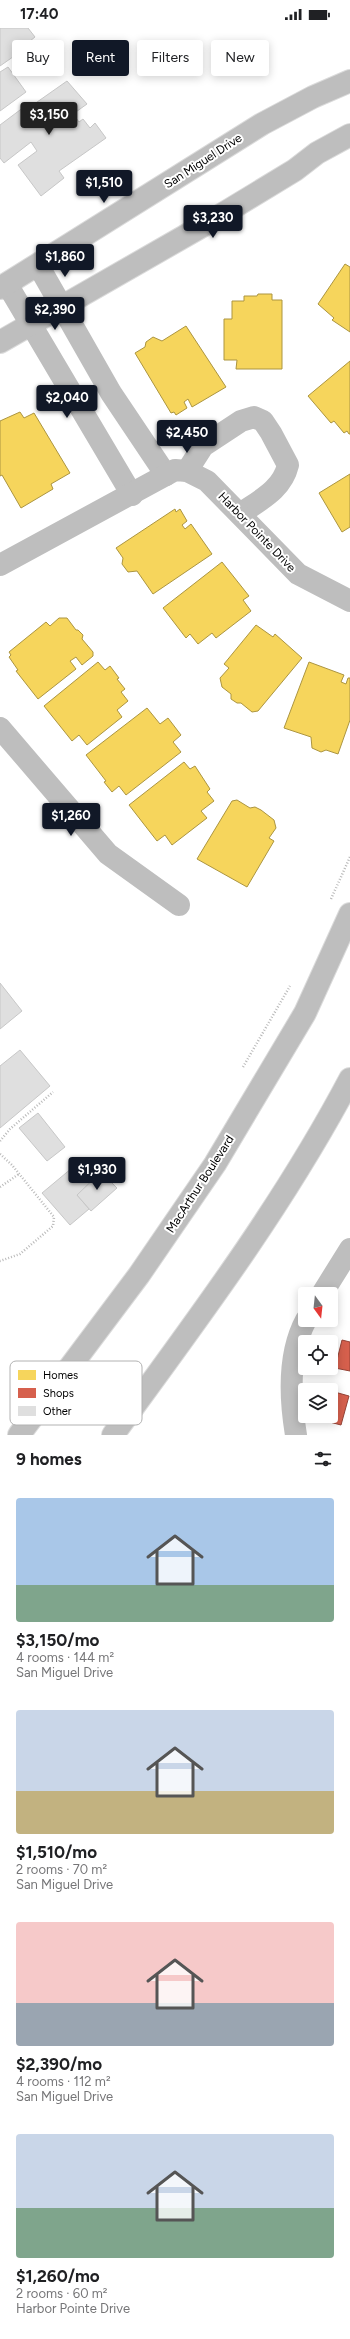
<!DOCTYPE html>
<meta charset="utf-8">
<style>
:root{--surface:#fff;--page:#f2f2f2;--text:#202124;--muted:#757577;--accent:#111827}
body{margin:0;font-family:Figtree,sans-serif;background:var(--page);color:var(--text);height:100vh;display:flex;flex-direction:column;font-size:15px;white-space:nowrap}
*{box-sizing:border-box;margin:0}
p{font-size:13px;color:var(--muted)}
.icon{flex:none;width:22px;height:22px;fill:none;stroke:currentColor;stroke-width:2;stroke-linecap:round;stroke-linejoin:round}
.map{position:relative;height:1407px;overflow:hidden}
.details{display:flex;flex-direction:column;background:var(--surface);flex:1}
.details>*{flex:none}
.hud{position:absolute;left:12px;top:12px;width:326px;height:36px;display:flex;gap:8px}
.needle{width:26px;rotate:165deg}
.controls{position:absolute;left:298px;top:1259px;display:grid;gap:8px}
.controls a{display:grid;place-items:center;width:40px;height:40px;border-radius:4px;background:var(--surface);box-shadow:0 2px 10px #0003;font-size:20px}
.price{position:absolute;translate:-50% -34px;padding:0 9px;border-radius:4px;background:var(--accent);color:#fff;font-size:13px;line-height:26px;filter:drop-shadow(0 1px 2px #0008)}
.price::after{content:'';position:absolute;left:50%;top:24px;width:12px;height:9px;margin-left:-6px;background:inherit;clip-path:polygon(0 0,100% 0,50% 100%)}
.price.on{background:#222;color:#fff}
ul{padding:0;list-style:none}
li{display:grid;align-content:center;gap:8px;height:212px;padding:0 16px}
li span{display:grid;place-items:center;height:124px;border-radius:4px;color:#555}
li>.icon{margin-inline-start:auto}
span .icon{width:72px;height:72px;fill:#fffc;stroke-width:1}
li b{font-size:17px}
h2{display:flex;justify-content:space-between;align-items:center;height:48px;padding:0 16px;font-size:17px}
.chip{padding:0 14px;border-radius:4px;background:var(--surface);box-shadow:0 2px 10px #0003;font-size:14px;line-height:36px}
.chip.on{background:var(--accent);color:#fff}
.status{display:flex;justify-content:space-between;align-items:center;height:28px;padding:0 20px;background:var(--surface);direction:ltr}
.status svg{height:11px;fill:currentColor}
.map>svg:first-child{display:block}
.homes{fill:#f6d55c;stroke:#ac9540}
.shops{fill:#d6604d;stroke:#964336}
.building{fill:#dfdfdf;stroke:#c7c7c7}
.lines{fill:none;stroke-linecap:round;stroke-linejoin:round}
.major-casing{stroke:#dbdbdb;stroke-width:24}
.path{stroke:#b9b9b9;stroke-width:2.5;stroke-dasharray:1 2;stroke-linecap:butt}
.minor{stroke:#bebebe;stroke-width:22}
.major{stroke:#bebebe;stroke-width:22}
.labels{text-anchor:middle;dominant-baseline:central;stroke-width:4;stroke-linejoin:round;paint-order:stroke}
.street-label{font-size:12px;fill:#000;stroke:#fff}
.key{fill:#fff;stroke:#b2b2b2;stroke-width:1}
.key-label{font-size:11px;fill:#000}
</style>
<div class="status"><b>17:40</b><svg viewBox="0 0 49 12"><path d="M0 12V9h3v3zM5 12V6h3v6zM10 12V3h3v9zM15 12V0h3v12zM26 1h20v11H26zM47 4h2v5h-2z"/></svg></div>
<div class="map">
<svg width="350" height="1407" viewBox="0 0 350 1407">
<rect width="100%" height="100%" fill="#fff"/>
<g class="homes">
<path d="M345,236L350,239V304L332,292L334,290L318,276Z"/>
<path d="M258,266H272V272H282V341H236L237,332H224V291H232V273H244V268H257Z"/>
<path d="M186,298L226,359L192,379L188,371L184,374L187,380L176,387L174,384L171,385L135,325L145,319L146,314L153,309L162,313Z"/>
<path d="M350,333V406H349L347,403L344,405L334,393L331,395L308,368Z"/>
<path d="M20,384L24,390L34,385L70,445L51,456L53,461L21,480L2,447L0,448V393Z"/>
<path d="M350,446V499L342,504L319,465Z"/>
<path d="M175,481L176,484L180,481L187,493L182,497L185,501L191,496L212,526L153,566L137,543L128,544L122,536L123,530L116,520Z"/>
<path d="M222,534L249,568L243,572L251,583L216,610L212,605L198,616L190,606L186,610L163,580Z"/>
<path d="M59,590H67L76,602H78L83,607L82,611L93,624V628L82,637L76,629L70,633L76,641L38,671L16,643L18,642L9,629L11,627L9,624L46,594L50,598Z"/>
<path d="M256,597L273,609L275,606L302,630L258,683L252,684L241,675H237L231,671V666L222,659L220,650L229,640L224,636Z"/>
<path d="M98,634L105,642L110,638L119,650L117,651L125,661L121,664L128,673L117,682L122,689L87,717L79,707L72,713L44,678Z"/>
<path d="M309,634L344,647L341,654L346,656L348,650H350V692L338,726L326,722L321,724L312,720L311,709L284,700Z"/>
<path d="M147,680L160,696L168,690L181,707L173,714L181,724L126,767L119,758L112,764L104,754L106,753L86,727Z"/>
<path d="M184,734L190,741L195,738L210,761L207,764L214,773L201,783L207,790L172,817L165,807L157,813L129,777Z"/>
<path d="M237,772L250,780L255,779L261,782L274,792L276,800L269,810L274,813L247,859L197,831L232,773Z"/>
</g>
<g class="shops">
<path d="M342,1312L350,1314V1343L335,1340Z"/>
<path d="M331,1363L349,1368L341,1397L322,1392L323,1388H331Z"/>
</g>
<g class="building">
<path d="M0,0H28L35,9L25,17L27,19L0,38Z"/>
<path d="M8,39L26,64L0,83V44Z"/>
<path d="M67,53L87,76L73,86L79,94L83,91L90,100L95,95L106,110L59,143L64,150L41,168L18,137L37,123L31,114L4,135L0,130V97L28,76L30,79Z"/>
<path d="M0,955L22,983L0,1001Z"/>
<path d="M20,1022L50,1058L0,1100V1038Z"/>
<path d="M38,1085L65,1119L47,1133L19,1100Z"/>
<path d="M78,1135L93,1152L77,1167L89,1181L70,1197L42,1165Z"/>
<path d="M101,1144L117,1160L91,1183L77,1167Z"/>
</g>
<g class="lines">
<g class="major-casing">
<g id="major">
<path d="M0,260L262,96L313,69L350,53"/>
<path d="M0,314L206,196L295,142L317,125L350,107"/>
<path d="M19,1407L139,1247L215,1136L305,985L350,886"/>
<path d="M113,1407C197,1292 283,1178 350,1051"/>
</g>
</g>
<g class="path">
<path d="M331,871L350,829"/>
<path d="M243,1039L290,958"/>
<path d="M0,1113L10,1101L53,1064"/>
<path d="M0,1126L12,1137L54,1189L53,1198L20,1226L0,1233"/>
<path d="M0,1159L19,1146"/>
</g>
<g class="minor">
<path d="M38,237L111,365L166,447"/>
<path d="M7,256L132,467"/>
<path d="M187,443L203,418L241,393L254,389L263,393L271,405L288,437C282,462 260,472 240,486"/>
<path d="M0,537L175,442L187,443L207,453L298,546L350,573"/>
<path d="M0,700L108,826L179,877"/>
<path d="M322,1266L350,1221"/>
<path d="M296,1407C290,1371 288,1325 306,1292"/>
</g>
<use href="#major" class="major"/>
</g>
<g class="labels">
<g class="street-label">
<text transform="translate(203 133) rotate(-33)">San Miguel Drive</text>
<text transform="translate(257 504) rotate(46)">Harbor Pointe Drive</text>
<text transform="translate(200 1156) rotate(-57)">MacArthur Boulevard</text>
</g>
</g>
<rect x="10" y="1333" width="132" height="64" rx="6" class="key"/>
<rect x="18" y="1342" width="18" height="10" fill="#f6d55c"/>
<rect x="18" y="1360" width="18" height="10" fill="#d6604d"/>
<rect x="18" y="1378" width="18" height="10" fill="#dfdfdf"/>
<g class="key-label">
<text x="43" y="1351">Homes</text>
<text x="43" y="1369">Shops</text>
<text x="43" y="1387">Other</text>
</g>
</svg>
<div class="controls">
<a><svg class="needle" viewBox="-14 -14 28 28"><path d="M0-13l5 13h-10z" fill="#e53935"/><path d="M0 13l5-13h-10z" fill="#757577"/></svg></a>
<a><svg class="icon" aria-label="locate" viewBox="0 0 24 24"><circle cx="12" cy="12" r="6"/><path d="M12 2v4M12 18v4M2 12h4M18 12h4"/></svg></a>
<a><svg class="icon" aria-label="layers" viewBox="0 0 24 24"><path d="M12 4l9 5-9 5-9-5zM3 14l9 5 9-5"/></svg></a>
</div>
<b class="price on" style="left:49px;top:108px">$3,150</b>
<b class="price" style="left:104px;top:176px">$1,510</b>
<b class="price" style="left:213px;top:211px">$3,230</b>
<b class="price" style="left:65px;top:250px">$1,860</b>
<b class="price" style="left:55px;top:303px">$2,390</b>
<b class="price" style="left:67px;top:391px">$2,040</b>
<b class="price" style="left:187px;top:426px">$2,450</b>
<b class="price" style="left:71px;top:809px">$1,260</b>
<b class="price" style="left:97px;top:1163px">$1,930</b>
<div class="hud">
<a class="chip">Buy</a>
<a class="chip on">Rent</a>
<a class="chip">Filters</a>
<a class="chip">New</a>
</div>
</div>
<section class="details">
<h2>9 homes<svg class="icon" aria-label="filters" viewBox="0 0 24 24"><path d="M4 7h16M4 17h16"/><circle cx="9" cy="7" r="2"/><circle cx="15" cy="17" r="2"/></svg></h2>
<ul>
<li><span style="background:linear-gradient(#a9c7e8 70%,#7fa58c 0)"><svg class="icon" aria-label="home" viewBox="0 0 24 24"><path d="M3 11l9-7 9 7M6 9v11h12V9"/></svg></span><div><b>$3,150/mo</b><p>4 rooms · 144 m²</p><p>San Miguel Drive</p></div></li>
<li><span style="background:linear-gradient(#c9d6e8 65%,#c2b280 0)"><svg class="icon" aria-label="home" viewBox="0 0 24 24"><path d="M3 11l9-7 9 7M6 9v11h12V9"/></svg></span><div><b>$1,510/mo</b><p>2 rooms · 70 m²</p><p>San Miguel Drive</p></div></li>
<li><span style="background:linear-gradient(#f6c9c9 65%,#9aa5b1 0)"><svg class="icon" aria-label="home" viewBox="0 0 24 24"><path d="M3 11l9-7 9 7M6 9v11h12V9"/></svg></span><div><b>$2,390/mo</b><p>4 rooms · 112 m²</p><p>San Miguel Drive</p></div></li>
<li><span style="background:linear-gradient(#c9d6e8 60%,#7fa58c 0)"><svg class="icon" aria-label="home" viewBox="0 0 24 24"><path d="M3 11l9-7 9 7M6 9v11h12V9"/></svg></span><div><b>$1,260/mo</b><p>2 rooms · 60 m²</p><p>Harbor Pointe Drive</p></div></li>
</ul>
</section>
